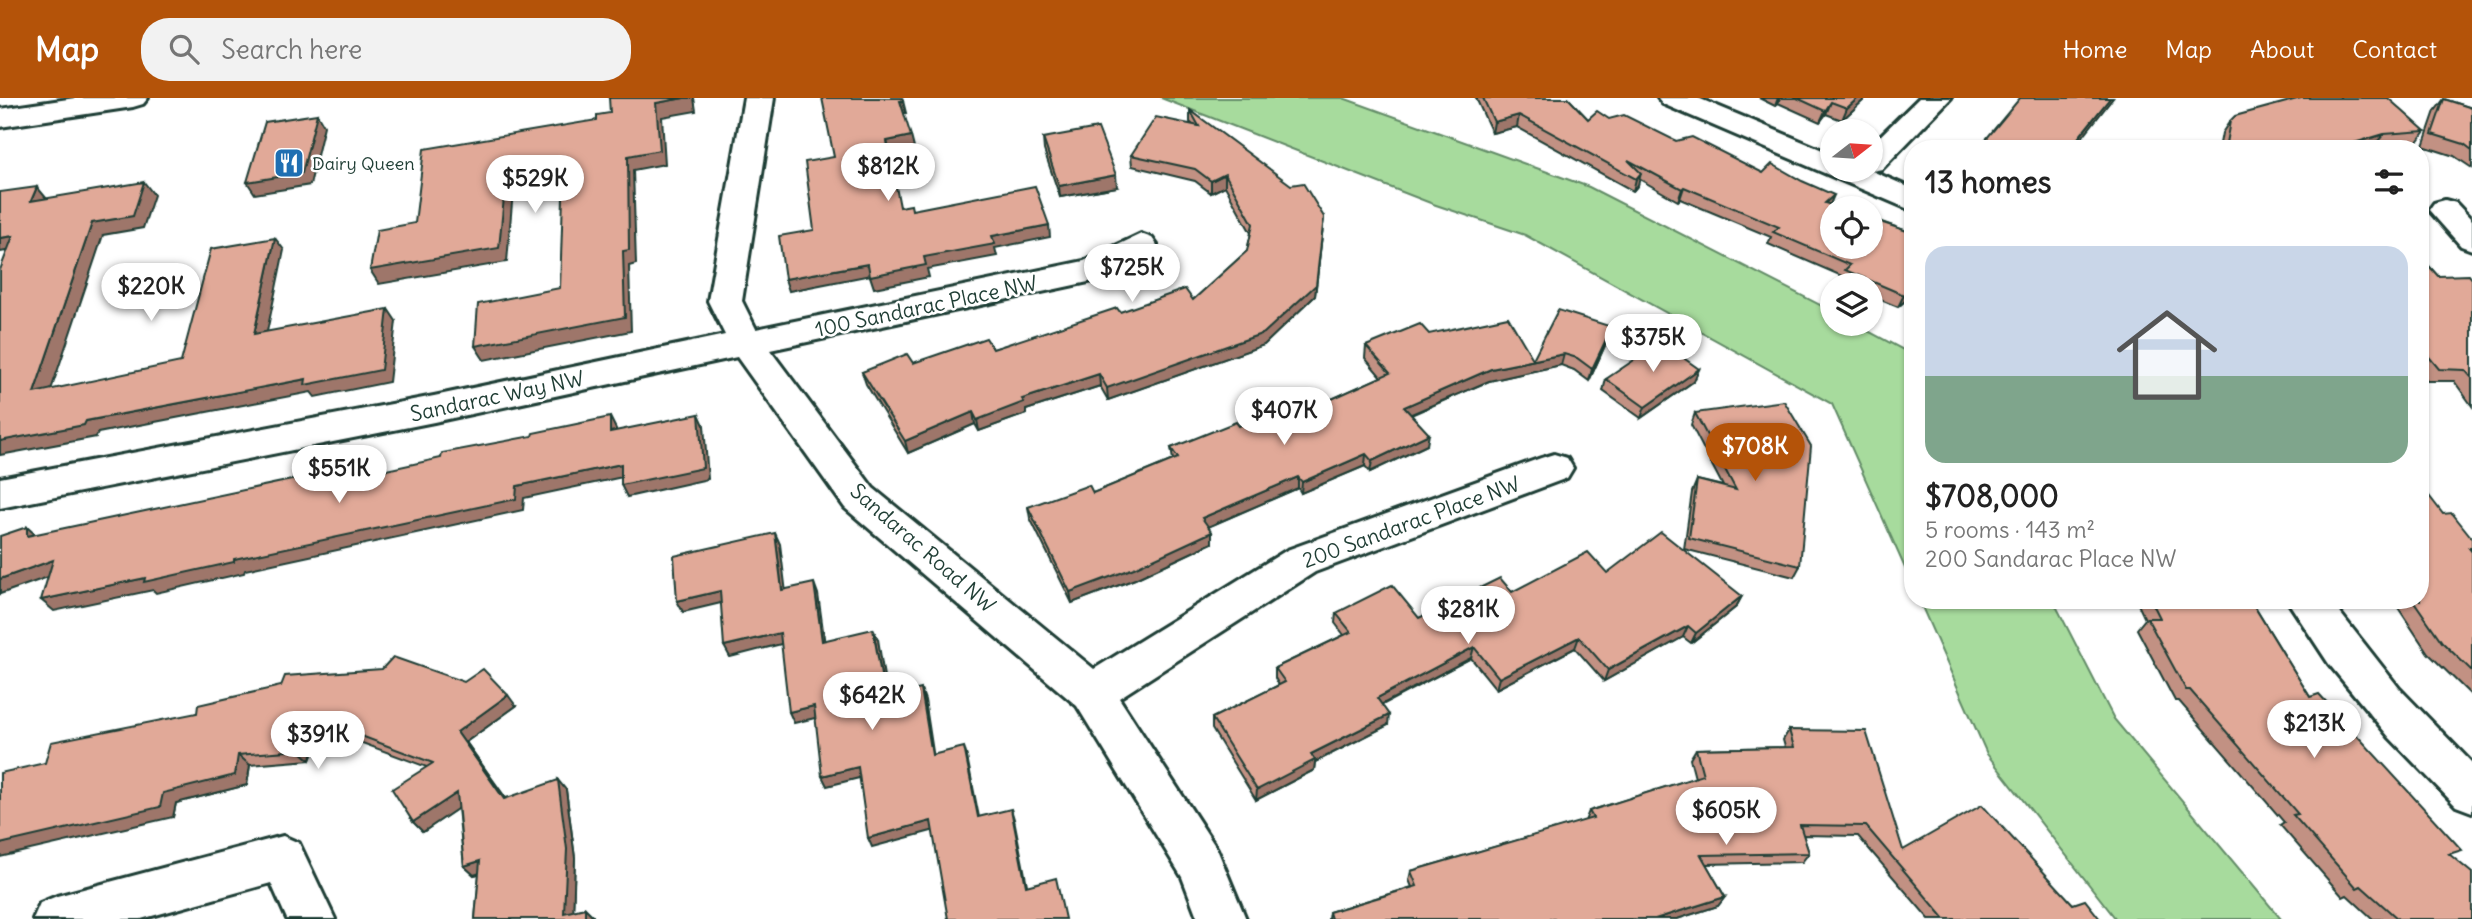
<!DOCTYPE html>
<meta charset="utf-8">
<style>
:root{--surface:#fff;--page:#f2f2f2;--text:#222;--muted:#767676;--line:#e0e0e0;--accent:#b45309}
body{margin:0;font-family:Delius,sans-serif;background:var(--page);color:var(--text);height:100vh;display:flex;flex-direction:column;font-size:26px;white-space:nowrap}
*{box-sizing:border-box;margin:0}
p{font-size:23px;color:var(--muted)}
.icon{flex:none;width:38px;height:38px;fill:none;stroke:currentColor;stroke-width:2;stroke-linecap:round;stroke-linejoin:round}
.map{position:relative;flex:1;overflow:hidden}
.sheet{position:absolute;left:1904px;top:42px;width:525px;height:469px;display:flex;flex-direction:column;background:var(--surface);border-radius:28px;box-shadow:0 2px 5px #0004}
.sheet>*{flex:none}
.needle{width:46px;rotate:73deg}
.tools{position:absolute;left:1820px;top:21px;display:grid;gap:14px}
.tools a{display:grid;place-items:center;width:63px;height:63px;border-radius:50%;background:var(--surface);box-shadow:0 2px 5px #0004;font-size:35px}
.price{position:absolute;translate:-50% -60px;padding:0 16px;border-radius:24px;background:#fff;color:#222;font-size:23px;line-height:46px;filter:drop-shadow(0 2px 4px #0008)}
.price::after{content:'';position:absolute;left:50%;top:42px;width:21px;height:16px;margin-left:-10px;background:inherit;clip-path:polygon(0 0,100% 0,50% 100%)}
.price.active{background:var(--accent);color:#fff}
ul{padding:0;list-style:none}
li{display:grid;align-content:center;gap:14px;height:371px;padding:0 21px}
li+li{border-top:2px solid var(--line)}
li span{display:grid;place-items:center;height:217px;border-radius:21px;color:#555}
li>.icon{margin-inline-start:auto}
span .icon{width:126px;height:126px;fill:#fffc;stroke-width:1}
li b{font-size:30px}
h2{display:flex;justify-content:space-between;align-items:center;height:84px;padding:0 21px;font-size:30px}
header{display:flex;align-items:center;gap:42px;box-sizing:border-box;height:98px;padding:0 35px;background:var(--accent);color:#fff}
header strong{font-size:33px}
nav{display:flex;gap:38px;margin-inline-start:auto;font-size:24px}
.search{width:490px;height:63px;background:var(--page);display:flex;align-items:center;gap:18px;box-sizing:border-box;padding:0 24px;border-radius:28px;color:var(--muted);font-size:26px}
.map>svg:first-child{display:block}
.green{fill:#a7db9d;stroke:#638c68;stroke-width:2}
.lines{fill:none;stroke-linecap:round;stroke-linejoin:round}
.street-casing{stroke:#1f3d34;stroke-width:6}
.secondary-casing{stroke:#1f3d34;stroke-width:6}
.street{fill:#fff;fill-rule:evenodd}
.secondary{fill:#fff;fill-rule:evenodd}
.wall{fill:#c29183;stroke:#1f3d34;stroke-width:2}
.shaded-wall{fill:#9e766a;stroke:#1f3d34;stroke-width:2}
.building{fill:#e1a998;stroke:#1f3d34;stroke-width:2}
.labels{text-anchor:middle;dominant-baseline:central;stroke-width:5;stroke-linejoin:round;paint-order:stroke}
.far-poi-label{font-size:18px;fill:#1f3d34;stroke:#fff;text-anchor:start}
.street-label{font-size:21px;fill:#1f3d34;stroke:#fff}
</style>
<header>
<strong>Map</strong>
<div class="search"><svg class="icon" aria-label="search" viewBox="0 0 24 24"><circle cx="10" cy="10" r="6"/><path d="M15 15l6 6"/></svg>Search here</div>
<nav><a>Home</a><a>Map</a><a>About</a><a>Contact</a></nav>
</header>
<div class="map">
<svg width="2472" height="821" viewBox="0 0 2472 821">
<rect width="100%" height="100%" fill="#fff"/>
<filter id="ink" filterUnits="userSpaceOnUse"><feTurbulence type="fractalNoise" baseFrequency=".0143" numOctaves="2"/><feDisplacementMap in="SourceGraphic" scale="14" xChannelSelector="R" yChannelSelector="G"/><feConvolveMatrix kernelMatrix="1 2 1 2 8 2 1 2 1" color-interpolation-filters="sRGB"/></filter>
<g filter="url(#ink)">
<g class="green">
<path d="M1161,0H1343L1589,89L1832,213V226H1855L1913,257V488L1832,306L1525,137L1433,106Z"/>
<path d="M1919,502H2053L2114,621L2281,821H2116L1987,656Z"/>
</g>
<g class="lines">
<g class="street-casing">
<g id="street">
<path d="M744,0H774L742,203L756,231L1084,163L1141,136L1152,140L1157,147L1152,154L1105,180L1093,183L770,252L873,390L1094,571L1287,452L1541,360L1554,356L1567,360L1573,370L1567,380L1315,474L1119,600L1217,751L1246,821H1198L1182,779L1077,608L845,410L737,259L434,324L0,410V380L434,298L725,237L708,203Z"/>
<path d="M1658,0H1698L1832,56V72H1871V47L1919,0H1951L1882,71L1872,73L1913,91V113L1663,6Z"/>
<path d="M2445,102L2456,105L2472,122V152L2461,148L2429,112L2434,105Z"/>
<path d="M2287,502H2330L2399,590L2472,665V714L2456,708L2390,640L2329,566Z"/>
<path d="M283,738L299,745L335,821H287L271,785L141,821H33L40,805L57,798Z"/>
</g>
</g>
<g class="secondary-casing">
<path id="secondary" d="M75,0H148L143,6L133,9L0,29V11Z"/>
</g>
<use href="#street" class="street"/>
<use href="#secondary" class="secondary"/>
</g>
<g class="wall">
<path d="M1476,0H1568L1588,21H1609L1676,43L1763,75L1830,106L1913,135V196L1898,209L1871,198V187H1847L1839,184L1842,178L1768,146L1771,139L1680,101L1678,103L1639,81L1638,87L1633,93L1517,29L1492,35Z"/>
<path d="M1759,0H1866L1842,22L1826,16L1820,24L1778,5L1775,8Z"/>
<path d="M2444,1L2472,10V70L2454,58L2423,48L2435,13Z"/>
<path d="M1190,12L1324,119L1315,198L1264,247L1108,302L1100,288L1026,312V316L979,333L975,326L908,355L866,286L862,274L993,251L1120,214L1193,202L1247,153L1251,135L1225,88L1211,95L1195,83L1132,68L1131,57L1192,26L1190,24Z"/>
<path d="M2230,23L2425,33L2416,45L2374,48L2366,51H2219L2222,35Z"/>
<path d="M1043,40L1117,89L1060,99L1044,52Z"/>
<path d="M2420,158L2438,178L2472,181V308L2454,283H2427L2420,274Z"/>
<path d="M1612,229L1608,241L1589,283L1574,272L1561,267L1489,283L1411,317L1427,347L1370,374L1365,368L1301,395L1298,390L1208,429L1212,445L1135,481L1072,505L1030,420L1028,409L1093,395L1173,362L1171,350L1239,328L1314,309L1381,279L1365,260L1366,248L1429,236L1533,261Z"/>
<path d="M1699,271L1694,283L1641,320L1603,293L1606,281Z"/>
<path d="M1695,315L1800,468L1794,479L1684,451L1692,394L1697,382L1723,388L1691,327Z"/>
<path d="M2443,416L2472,440V598L2428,555L2393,502H2420Z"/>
<path d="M1607,475L1742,498L1736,509L1691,545L1683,539L1604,583L1575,550L1496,591L1471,560L1382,607L1388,627L1315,664L1314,672L1256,702L1212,631V620L1279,587L1275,580V570L1344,537L1335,525L1336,515L1419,520L1512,494Z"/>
<path d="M2136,502H2257L2253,506L2310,599L2451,758L2472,821H2373L2347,797L2343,799L2280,727L2284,724L2179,603H2175L2137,531L2145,521Z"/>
<path d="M516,608L466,644L505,700L566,692L575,760L573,813L585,810L593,818V821H475L479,776L474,777L464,768L458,710L423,734L413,724L427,669L322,630L310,662L250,667L247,687L176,705L173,719L45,665L197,615Z"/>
<path d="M1789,632L1903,752L2073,806L2100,821H1929L1858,738L1803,737L1809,755L1802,764L1706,766L1725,799L1718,808L1677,821H1328L1329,814L1412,789L1409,782L1411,773L1585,723L1589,713L1695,680L1690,661L1696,651L1785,649L1783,642Z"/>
</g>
<g class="shaded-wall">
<path d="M684,0H694L696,13L662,19L665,66L633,72L636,166L629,168L631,233L484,262L475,248L623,153L628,58L656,5Z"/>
<path d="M1778,0H1780L1778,5L1775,8Z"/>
<path d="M1858,0H1866L1842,22L1847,10Z"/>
<path d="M2110,0H2113L2073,51H2070Z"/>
<path d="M900,3H903L906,15H902Z"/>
<path d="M1831,4L1826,16L1820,24L1825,13Z"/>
<path d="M317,16L324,28L310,87L255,96L247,84Z"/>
<path d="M1519,17L1517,29L1492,35L1494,24Z"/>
<path d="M2384,36L2374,48L2366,51H2334Z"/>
<path d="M911,38L914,50L890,55L887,43Z"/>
<path d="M564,69L570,83L513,93L507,164L379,186L370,172L506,79Z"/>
<path d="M1641,75L1638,87L1633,93L1636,81Z"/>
<path d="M1225,76V88L1211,95V83Z"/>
<path d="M1116,77L1117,89L1060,99L1059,88Z"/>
<path d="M144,84L154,97L143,130L103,137L46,307L34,295L92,125Z"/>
<path d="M37,89L47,101L31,103Z"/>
<path d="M1684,89L1680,101L1678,103L1682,91Z"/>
<path d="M1834,97L1829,109L1825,105Z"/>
<path d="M1324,119L1315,198L1264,247L1108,302L1107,290Z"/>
<path d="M1049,127L1050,139L995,150L997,158L927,171L929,179L874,190L870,178L924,159L992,138Z"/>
<path d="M13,138L24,150L0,154V140Z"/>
<path d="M275,140L284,152L264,248L254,236Z"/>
<path d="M868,166L871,177L789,193L785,181Z"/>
<path d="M1913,190V196L1898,209L1904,197Z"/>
<path d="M388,211L396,223L389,284L315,299L311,294L98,335L96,339L0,357V343L86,323L306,281Z"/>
<path d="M1612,229L1608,241L1589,283L1592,271Z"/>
<path d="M1564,256L1561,267L1489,283L1402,320L1404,309L1491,271Z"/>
<path d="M1699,271L1694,283L1641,320L1645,309Z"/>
<path d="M1099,276L1100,288L1026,312V316L979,333L977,322L1022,301Z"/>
<path d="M973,314L975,326L908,355L905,343Z"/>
<path d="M699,316L704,327L708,381L627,399L621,387Z"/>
<path d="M610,319L616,331V346L610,334Z"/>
<path d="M1429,336L1427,347L1370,374L1372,363Z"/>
<path d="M1366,356L1365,368L1301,395L1302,384Z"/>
<path d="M621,366L627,378L524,400L523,412L245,472L244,475L156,495L153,492L54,513L41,502L234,461L517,388Z"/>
<path d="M334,373L343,385L332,384Z"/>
<path d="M1298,379V390L1203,431L1202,420Z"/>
<path d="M27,429L39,440L27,438Z"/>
<path d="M1212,434V445L1135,481L1072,505L1070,494Z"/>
<path d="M775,435L780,446L787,503L782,492Z"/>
<path d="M53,462L65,473L0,496V481Z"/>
<path d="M814,485L818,496L826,554L822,543Z"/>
<path d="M720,493L725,504L683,514L677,503Z"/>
<path d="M1742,498L1736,509L1691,545L1696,535Z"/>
<path d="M1688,528L1683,539L1604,583L1608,572Z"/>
<path d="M873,531L878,541L889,610L885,600Z"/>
<path d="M780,535L785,545L730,559L724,548Z"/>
<path d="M1579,539L1575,550L1496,591L1499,580Z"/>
<path d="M1474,549L1471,560L1375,610L1377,600Z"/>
<path d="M921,591L925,602L935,667L932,657Z"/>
<path d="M508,597L516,608L466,644L513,710L504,701L457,634Z"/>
<path d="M814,608L819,619L794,625L789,614Z"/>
<path d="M1389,617L1388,627L1315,664L1314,672L1256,702L1257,692L1311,656Z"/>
<path d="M311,619L322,630L310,662L299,652Z"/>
<path d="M964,649L967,659L981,729L978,719Z"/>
<path d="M238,657L250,667L247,687L176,705L173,719L0,759V746L163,695Z"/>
<path d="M858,669L863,679L827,688L822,678Z"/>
<path d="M558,682L566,692L575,760L573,821L564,815Z"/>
<path d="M457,695L466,705L423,734L413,724Z"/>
<path d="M1011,711L1014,721L1029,797L1026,788Z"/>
<path d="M931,723L935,732L872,749L868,740Z"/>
<path d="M480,763L489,772L474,777L464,768Z"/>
<path d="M1725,799L1718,808L1677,821H1655Z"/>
<path d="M585,810L593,818V821H585Z"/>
</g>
<g class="building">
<path d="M609,0H684L656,5L660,52L628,58L629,152L623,153L625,219L475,248L478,206L560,190L564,69L506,79L499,150L370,172L377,132L415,125L424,51L597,22V17L610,15Z"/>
<path d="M822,0H902L903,3H900L911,38L887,43L900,109L911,107L912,112L1035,88L1049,127L992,138L995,146L924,159L926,167L870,178L868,166L785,181L779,138L814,132L805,64L834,59Z"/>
<path d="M1483,0H1568L1588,21L1597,13L1609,21L1624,17L1676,43L1692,39L1763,75L1772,66L1802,83L1834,97L1825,105L1841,110H1832V149H1871V121L1913,135V190L1904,197L1845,172L1850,167L1773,134L1779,129L1684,89L1682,91L1628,62L1641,75L1636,81L1519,17L1494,24Z"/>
<path d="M1797,0H1858L1847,10L1831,4L1825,13Z"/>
<path d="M2020,0H2110L2071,49L2075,51H1981L1984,47L1982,46Z"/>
<path d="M2301,0H2388L2425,33L2384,36L2334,51H2225L2230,23L2235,18Z"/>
<path d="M2444,1L2472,10V52L2464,46L2432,36Z"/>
<path d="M1190,12L1291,87L1303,85L1324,119L1316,187L1264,235L1107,290L1099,276L1022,301L1024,304L977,322L973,314L905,343L862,274L907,256L913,265L986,240L993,251L1117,210L1120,214L1185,191L1193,202L1247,153L1253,126L1225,76L1211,83L1195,71L1131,57L1156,19L1199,28Z"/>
<path d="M317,16L302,75L247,84L265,24Z"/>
<path d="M1098,30L1116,77L1059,88L1043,40Z"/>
<path d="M144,84L133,118L92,125L34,295L181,264L211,151L275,140L254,236L388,211L381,272L305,287L306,281L86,323L84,327L0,343V172L13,138L0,140V94L37,89L31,103Z"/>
<path d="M2420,158L2438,178L2469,177L2472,181V280L2465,272L2439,271L2420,248Z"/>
<path d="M1558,212L1612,229L1592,271L1577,260L1564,256L1491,271L1404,309L1429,336L1372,363L1366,356L1302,384L1298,379L1202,420L1212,434L1134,470L1070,494L1028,409L1089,387L1093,395L1178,360L1171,350L1236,324L1239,328L1307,300L1314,309L1390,275L1366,248L1420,226L1429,236L1508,219L1533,261Z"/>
<path d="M1661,244L1699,271L1645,309L1606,281Z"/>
<path d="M1784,303L1811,348L1800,468L1689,440L1697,382L1736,392L1695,315Z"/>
<path d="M699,316L703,370L621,387V366L517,388L516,401L234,461V464L144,484L145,480L41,502L53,462L0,481V438L27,429V438L334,373L332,384L441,360L442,355L532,338L533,335L610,319V334Z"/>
<path d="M2420,386L2443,416L2452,415L2472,440V450H2469L2472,454V573L2442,544L2413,502H2420Z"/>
<path d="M1661,434L1742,498L1696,535L1688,528L1608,572L1579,539L1499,580L1474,549L1377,600L1389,617L1311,656L1315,662L1257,692L1212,620L1285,584L1275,570L1351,534L1336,515L1392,487L1419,520L1500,480L1512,494L1588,454L1607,475Z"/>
<path d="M775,435L782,492L814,485L822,543L873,531L885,600L921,591L932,657L964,649L978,719L1011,711L1026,788L1056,780L1065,821H948L931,723L868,740L858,669L822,678L814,608L789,614L780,535L724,548L720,493L677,503L674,458Z"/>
<path d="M2151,502H2257L2251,503L2310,599L2319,596L2462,752L2449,756L2472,775V821H2398L2361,788L2357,790L2293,717L2298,716L2190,592H2186L2147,520H2160Z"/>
<path d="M393,559L464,584L483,571L508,597L457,634L504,701L558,682L567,751L564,815L585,810V821H475L480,763L464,768L457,695L413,724L392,691L433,665L311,619L299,652L238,657L235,677L163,695L160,709L0,746V675L45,665L51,644L197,615L198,607L281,588L285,578L382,571Z"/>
<path d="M1789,632L1866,633L1903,752L1982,707L2073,806L2085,802L2100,821H1945L1866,728L1800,727L1809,755L1701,757L1725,799L1655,821H1331L1329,814L1417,788L1411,773L1593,720L1589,713L1703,677L1696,651L1794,649Z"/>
</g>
</g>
<defs>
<g id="restaurant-square" transform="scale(1.575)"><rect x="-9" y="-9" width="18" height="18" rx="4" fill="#1f6fb2" stroke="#fff"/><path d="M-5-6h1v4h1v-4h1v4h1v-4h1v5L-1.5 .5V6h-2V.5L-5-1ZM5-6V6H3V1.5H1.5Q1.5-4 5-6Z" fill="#fff"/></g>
</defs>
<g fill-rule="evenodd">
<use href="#restaurant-square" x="289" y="65"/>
</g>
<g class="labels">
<g class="far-poi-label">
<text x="312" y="65">Dairy Queen</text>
</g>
<g class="street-label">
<text transform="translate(926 208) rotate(-12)">100 Sandarac Place NW</text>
<text transform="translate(497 298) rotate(-12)">Sandarac Way NW</text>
<text transform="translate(1411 424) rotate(-20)">200 Sandarac Place NW</text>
<text transform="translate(923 450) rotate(41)">Sandarac Road NW</text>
</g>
</g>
</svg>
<div class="tools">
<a><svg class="needle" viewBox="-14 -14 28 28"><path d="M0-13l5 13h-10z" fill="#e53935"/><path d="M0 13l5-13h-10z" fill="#767676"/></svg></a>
<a><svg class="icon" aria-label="locate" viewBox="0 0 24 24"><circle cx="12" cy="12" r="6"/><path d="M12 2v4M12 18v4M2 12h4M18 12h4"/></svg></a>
<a><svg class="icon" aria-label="layers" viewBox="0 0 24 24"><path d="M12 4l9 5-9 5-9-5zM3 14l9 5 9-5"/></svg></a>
</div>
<b class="price" style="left:888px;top:105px">$812K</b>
<b class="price" style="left:535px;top:117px">$529K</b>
<b class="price" style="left:1132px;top:206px">$725K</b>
<b class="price" style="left:151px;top:225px">$220K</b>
<b class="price" style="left:1653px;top:276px">$375K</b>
<b class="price" style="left:1284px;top:349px">$407K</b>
<b class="price active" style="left:1755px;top:385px">$708K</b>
<b class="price" style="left:339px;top:407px">$551K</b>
<b class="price" style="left:1468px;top:548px">$281K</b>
<b class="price" style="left:872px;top:634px">$642K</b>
<b class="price" style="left:2314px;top:662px">$213K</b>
<b class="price" style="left:318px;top:673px">$391K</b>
<b class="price" style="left:1726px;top:749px">$605K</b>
<section class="sheet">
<h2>13 homes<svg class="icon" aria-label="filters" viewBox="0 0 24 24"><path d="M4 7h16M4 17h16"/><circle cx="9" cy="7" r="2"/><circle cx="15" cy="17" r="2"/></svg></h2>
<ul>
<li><span style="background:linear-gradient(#c9d6e8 60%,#7fa58c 0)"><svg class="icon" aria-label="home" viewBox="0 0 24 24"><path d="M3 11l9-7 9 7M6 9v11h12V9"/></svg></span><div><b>$708,000</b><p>5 rooms · 143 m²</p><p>200 Sandarac Place NW</p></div></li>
</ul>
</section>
</div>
